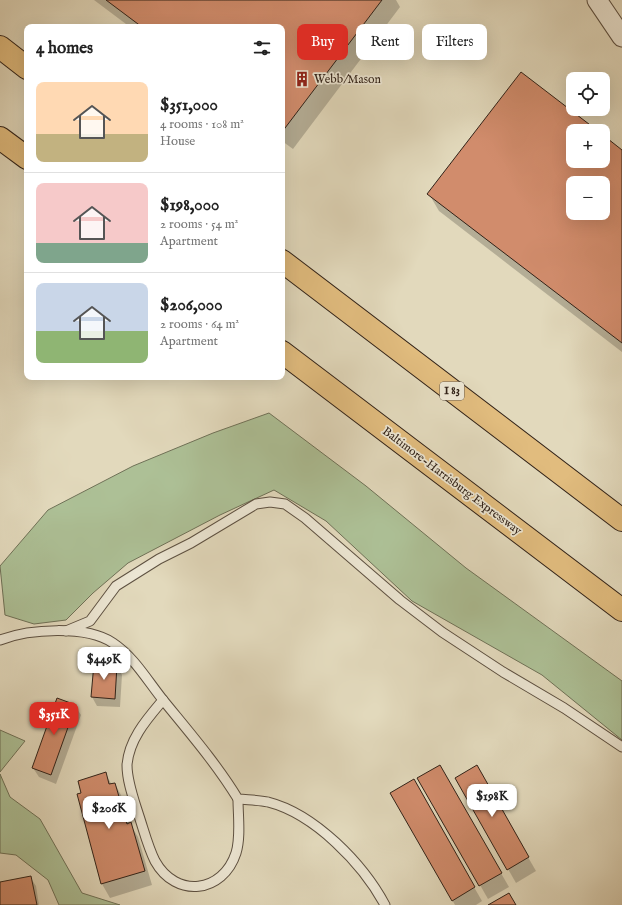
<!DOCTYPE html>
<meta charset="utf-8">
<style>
:root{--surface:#fff;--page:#f2f2f2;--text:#222;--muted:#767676;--line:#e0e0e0;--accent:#d93025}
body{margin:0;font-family:"IM FELL English",serif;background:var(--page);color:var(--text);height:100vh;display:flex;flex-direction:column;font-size:15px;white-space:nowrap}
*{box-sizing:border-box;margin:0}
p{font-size:13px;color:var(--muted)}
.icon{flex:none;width:22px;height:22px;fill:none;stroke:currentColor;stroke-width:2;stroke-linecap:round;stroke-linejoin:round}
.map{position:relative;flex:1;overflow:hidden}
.details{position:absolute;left:24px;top:24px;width:261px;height:356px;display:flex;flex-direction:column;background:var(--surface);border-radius:8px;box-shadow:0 4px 16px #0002}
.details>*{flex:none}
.banner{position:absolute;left:297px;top:24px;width:265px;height:36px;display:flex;gap:8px}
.tools{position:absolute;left:566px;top:72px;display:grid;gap:8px}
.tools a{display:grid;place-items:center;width:44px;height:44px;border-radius:8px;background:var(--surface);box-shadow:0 4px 16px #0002;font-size:20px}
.price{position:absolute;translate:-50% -34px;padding:0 9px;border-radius:8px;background:#fff;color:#222;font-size:13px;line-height:26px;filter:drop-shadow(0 1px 2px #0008)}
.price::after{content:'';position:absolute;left:50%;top:24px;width:12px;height:9px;margin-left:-6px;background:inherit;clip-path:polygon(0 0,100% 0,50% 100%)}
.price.on{background:var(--accent);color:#fff}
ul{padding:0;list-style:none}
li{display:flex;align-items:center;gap:12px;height:100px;padding:0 12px}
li+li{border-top:1px solid var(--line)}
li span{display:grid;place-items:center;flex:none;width:112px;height:80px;border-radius:8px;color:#555}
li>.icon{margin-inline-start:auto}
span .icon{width:48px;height:48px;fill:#fffc;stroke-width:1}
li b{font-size:17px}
h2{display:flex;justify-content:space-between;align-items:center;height:48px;padding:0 12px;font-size:17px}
.chip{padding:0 14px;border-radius:8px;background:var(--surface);box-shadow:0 4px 16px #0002;font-size:14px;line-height:36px}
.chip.on{background:var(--accent);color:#fff}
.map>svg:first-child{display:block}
.green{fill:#adc096;stroke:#6f7157}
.shadow{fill:#0003;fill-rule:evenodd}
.building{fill:#d18c6c;stroke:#312218;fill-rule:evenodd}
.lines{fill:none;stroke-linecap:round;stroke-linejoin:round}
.service-casing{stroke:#5d5041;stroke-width:11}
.minor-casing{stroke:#5d5041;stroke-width:21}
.motorway-casing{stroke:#312218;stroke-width:24}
.service{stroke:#ece6d3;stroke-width:9}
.minor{stroke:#ece6d3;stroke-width:19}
.motorway{stroke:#e1bc7e;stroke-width:22}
.labels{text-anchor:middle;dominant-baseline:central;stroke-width:3.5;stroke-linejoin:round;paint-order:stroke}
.shield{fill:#ece6d3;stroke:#695d50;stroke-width:1}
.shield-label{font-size:11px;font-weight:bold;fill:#312218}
.poi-label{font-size:12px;fill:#312218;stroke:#ece6d3;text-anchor:start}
.street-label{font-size:12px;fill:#312218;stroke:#ece6d3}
</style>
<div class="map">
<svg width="622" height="905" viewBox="0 0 622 905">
<rect width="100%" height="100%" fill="#e2d9bc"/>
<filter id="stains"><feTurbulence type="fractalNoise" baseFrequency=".005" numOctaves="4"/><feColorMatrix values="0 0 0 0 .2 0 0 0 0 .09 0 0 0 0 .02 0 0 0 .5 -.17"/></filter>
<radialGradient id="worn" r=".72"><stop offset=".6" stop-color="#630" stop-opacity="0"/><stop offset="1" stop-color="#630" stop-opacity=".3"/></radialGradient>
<g class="green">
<path d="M269,413L366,486L466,568L622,681V740L542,675L412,601L326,521L274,490L220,515L128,563L93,593L66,620L34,624L5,615L0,566L48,510L133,466L213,433Z"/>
<path d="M0,730L25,741L0,772Z"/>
<path d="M0,774L10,797L40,819L82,893L120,905H59L48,880L16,855L0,853Z"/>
</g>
<g class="shadow">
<path d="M94,0H396L400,7L293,149L282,141V27H130Z"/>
<path d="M521,73L596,131H573V161H603V136L622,151V352L439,211L429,194ZM573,183H603V213H573Z"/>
<path d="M117,666L122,675L120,707L97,706L92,697Z"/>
<path d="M75,706L81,715L56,784L39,777L33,768Z"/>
<path d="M439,766L509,887L488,899L419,778Z"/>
<path d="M476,767L536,871L516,883L456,778Z"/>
<path d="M105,773L112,785L115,784L122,797L130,824L138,837L152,885L110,898L102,884L78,794L82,793Z"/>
<path d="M413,781L482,901L476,905H455L392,793Z"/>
<path d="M30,877L36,886L39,905H0V883Z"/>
</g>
<g class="building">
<path d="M106,0H382L282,132V27H142Z"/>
<path d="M521,72L598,131H573V161H603V135L622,150V343L427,194ZM573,183H603V213H573Z"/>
<path d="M94,663L117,665L115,699L91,697Z"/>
<path d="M57,698L76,705L51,775L32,768Z"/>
<path d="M440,765L502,873L479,886L417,778Z"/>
<path d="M477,765L529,857L507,870L455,778Z"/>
<path d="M106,772L109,784L115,783L127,824L131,822L145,871L101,884L77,794L81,793L78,781Z"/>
<path d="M414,779L475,887L452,901L390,793Z"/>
<path d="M31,876L37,905H0V882Z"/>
<path d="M509,893L516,905H488Z"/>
</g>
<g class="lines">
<g class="service-casing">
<g id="service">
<path d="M66,631L90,621L116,586L159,559L191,543L256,504L270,502L285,504L305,518L400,600L442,632L503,672L564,708L622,747"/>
<path d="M0,640C29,629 86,625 113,643C134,657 147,680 163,700C189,732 216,763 238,799C248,800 259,800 268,802C315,814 363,864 385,905"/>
<path d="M163,700C147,719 129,739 127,765C127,782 134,800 139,816C144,831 148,847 155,861C176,899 223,893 236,853C241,837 238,816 238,799"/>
</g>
</g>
<g class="minor-casing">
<path id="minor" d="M597,0L622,37"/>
</g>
<g class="motorway-casing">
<g id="motorway">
<path d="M0,47L27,68"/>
<path d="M0,138L27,158"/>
<path d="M282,261L622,520"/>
<path d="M282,352L622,610"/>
</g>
</g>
<use href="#service" class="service"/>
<use href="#minor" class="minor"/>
<use href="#motorway" class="motorway"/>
</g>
<defs>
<g id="building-bare" transform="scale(1.2)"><path d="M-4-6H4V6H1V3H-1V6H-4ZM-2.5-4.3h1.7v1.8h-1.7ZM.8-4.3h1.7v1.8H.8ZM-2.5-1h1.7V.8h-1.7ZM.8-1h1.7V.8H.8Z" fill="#8f2418" stroke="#ece6d3" stroke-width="2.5" paint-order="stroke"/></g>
</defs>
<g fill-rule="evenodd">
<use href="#building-bare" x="302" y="79"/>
</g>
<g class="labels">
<rect class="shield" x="440" y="382" width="24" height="18" rx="3"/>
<g class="shield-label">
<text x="452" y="391">I 83</text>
</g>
<g class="poi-label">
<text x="314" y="79">Webb/Mason</text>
</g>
<g class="street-label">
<text transform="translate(452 481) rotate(37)">Baltimore-Harrisburg Expressway</text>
</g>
</g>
<rect width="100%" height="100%" filter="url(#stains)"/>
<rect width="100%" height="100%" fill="url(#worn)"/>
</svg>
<div class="tools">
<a><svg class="icon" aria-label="locate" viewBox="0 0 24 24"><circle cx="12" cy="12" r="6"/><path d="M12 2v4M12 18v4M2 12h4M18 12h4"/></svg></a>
<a>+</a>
<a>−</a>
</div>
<b class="price" style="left:104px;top:681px">$449K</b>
<b class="price on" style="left:54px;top:736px">$351K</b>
<b class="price" style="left:492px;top:818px">$198K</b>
<b class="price" style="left:109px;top:830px">$206K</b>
<div class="banner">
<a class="chip on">Buy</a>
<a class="chip">Rent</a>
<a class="chip">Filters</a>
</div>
<section class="details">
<h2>4 homes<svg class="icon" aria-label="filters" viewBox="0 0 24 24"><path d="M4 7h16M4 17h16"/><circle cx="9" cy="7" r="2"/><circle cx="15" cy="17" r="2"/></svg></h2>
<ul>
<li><span style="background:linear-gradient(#ffd9b3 65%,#c2b280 0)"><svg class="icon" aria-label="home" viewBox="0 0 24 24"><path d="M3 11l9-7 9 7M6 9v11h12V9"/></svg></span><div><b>$351,000</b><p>4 rooms · 108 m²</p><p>House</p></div></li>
<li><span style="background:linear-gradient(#f6c9c9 75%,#7fa58c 0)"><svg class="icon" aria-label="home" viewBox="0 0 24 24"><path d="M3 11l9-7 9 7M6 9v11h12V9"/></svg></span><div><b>$198,000</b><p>2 rooms · 54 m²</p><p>Apartment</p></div></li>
<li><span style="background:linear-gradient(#c9d6e8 60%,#8fb573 0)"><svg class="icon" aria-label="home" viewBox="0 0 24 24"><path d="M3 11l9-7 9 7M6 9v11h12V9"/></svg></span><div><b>$206,000</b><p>2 rooms · 64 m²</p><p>Apartment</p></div></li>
</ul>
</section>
</div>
